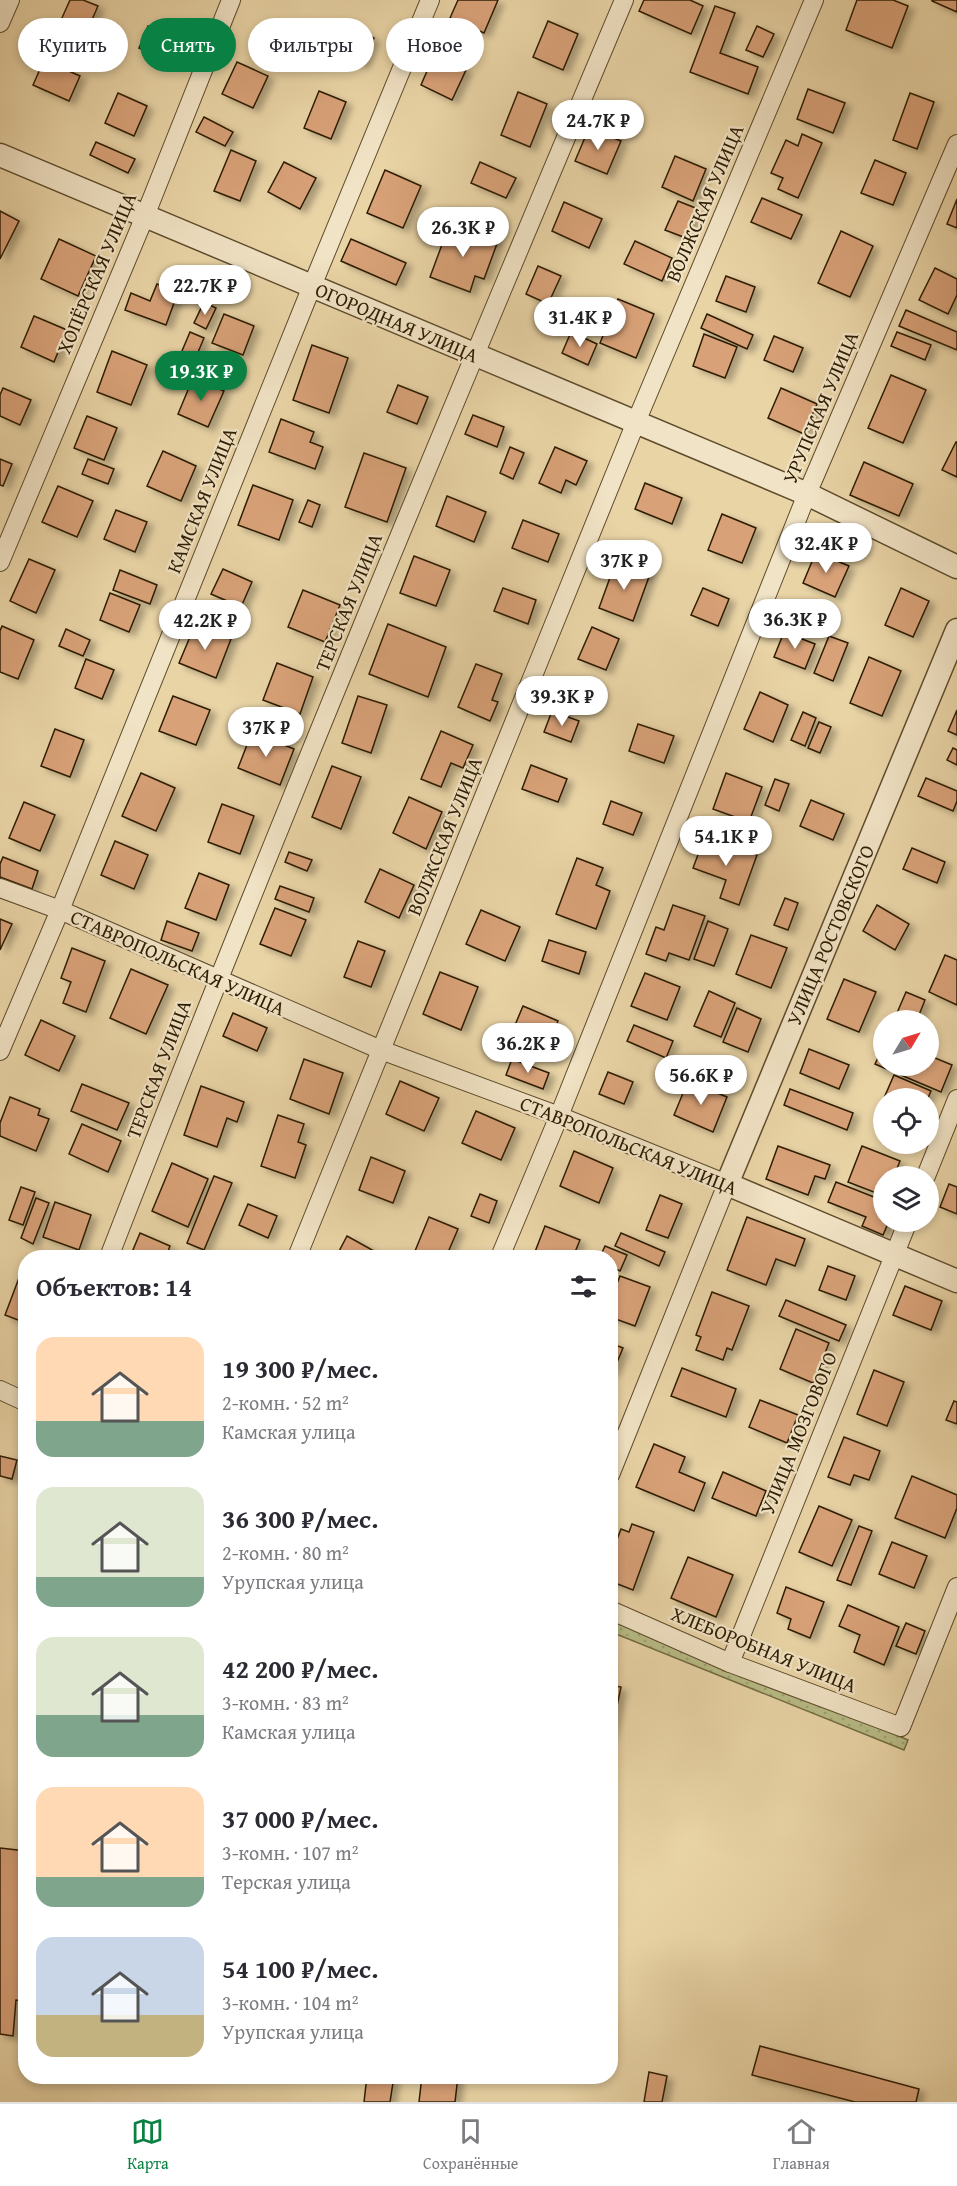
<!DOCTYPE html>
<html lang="ru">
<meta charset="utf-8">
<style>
:root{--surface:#fff;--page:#f2f2f3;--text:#2b2b33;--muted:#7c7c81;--line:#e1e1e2;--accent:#0b8043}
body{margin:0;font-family:"Gentium Book Plus",serif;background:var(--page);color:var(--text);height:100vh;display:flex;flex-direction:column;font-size:22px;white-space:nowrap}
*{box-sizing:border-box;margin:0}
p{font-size:20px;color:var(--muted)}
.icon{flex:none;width:33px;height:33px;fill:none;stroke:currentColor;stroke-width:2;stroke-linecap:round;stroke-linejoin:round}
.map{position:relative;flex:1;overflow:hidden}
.sheet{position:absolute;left:18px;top:1250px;width:600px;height:834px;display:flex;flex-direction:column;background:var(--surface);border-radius:24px;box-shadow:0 3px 9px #0003}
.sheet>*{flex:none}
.guide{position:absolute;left:18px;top:18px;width:600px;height:54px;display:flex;gap:12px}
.needle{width:39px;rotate:52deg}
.buttons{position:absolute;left:873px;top:1010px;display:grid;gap:12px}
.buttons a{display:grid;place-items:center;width:66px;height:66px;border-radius:50%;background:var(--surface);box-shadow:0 3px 9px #0003;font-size:30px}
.price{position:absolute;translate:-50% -51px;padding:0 14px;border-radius:21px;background:#fff;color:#222;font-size:20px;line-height:39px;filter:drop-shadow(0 2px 3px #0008)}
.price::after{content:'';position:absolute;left:50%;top:36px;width:18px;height:14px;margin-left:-9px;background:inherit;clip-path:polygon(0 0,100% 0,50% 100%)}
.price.active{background:var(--accent);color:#fff}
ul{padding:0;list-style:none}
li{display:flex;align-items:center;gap:18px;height:150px;padding:0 18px}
li span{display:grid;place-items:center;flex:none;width:168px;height:120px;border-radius:18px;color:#555}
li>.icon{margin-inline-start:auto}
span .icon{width:72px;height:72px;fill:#fffc;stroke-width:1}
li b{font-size:26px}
h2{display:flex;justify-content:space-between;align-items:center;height:72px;padding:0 18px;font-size:26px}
.tag{padding:0 21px;border-radius:27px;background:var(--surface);box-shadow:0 3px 9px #0003;font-size:21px;line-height:54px}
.tag.active{background:var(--accent);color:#fff}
.dock{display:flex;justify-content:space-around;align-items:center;height:84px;border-top:2px solid var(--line);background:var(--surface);font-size:16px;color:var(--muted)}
.dock a{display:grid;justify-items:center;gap:3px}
.dock .active{color:var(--accent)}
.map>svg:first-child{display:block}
.grass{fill:url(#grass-dots);stroke:#736c44;stroke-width:1.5}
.building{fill:#d8a178;stroke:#2e1d03;stroke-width:1.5;filter:url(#shadow)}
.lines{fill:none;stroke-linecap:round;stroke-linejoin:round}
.minor-casing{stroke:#5d4b2c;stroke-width:20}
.tertiary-casing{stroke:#5d4b2c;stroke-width:25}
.minor{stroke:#f1e3c5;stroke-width:18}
.tertiary{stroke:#f1e3c5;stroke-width:22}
.labels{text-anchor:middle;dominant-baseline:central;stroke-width:4.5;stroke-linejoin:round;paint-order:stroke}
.street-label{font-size:20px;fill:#2e1d03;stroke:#f1e3c5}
</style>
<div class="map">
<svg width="957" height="2102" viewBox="0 0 957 2102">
<defs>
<pattern id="grass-dots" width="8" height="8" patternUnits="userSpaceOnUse" patternTransform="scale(1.5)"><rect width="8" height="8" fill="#b8bc86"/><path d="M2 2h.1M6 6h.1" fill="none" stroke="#9ea172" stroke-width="1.8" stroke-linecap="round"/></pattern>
<filter id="shadow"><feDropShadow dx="6" dy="4" stdDeviation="3" flood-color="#0004"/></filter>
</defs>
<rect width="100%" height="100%" fill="#e9d4a6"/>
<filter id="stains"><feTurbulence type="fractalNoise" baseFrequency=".00333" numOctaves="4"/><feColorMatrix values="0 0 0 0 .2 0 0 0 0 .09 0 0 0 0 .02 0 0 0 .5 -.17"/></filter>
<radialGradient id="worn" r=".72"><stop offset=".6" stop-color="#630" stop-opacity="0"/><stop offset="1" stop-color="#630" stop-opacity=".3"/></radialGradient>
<path class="grass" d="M610,1617L908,1740L904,1750L611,1632Z"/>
<g class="building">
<path d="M70,0H83L98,6L87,31L61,20Z"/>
<path d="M458,0H498L484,33L450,18Z"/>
<path d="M644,0H690L703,6L691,34L639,11Z"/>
<path d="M857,0H893L908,6L892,48L846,30Z"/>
<path d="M932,0H957V12L932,1Z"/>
<path d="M715,6L735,13L720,53L758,67L748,94L690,72Z"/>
<path d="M336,20L374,38L362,64L324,45Z"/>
<path d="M548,21L578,34L563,70L533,57Z"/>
<path d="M148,26L183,41L174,63L139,48Z"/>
<path d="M757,26L774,34L763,57L746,50Z"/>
<path d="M434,55L466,70L452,100L421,85Z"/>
<path d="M44,60L80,76L69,101L33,85Z"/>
<path d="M237,62L268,76L253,108L222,94Z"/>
<path d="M808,89L845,103L833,133L797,119Z"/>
<path d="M319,91L346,102L331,139L304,128Z"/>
<path d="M518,92L547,104L530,147L501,135Z"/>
<path d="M118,93L147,106L134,136L105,123Z"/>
<path d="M910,93L934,102L917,149L893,140Z"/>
<path d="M204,117L233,132L225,146L196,132Z"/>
<path d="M589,128L621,141L607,174L575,161Z"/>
<path d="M802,134L822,143L798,198L778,189L783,178L771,173L786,140L798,146Z"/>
<path d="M96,142L135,159L128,173L90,155Z"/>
<path d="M231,150L256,161L240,201L214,191Z"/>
<path d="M675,156L706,169L693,201L662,187Z"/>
<path d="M875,160L906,173L893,205L861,193Z"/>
<path d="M284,162L316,178L300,209L268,192Z"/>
<path d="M480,162L516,178L506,198L471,183Z"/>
<path d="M385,170L421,186L403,228L367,213Z"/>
<path d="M762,198L802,215L791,239L751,222Z"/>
<path d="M957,199V228L947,224Z"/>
<path d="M678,201L698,209L686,238L665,230Z"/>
<path d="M564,202L602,219L589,248L552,231Z"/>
<path d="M0,211L19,221L0,259Z"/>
<path d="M450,223L498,241L484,279L475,276L470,292L430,277Z"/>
<path d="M841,231L873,246L850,297L818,283Z"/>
<path d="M59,239L96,256L78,296L41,279Z"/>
<path d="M351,239L406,263L396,285L341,261Z"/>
<path d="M635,241L672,258L662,281L624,264Z"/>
<path d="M538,266L561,276L548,304L526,294Z"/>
<path d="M935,268L957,279V295L948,314L919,300Z"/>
<path d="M726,276L755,287L746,312L716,301Z"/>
<path d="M157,284L178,292L166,325L125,310L131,293L150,301Z"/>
<path d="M618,299L654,314L636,358L600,343Z"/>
<path d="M204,302L216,308L206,329L194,323Z"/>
<path d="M906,310L957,332V350L899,326Z"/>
<path d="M224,314L254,326L243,355L212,343Z"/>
<path d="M707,314L753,335L747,349L701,328Z"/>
<path d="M34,316L67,330L54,362L21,347Z"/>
<path d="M190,332L204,338L193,364L179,358Z"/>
<path d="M571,332L597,344L588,365L562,353Z"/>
<path d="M897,332L931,345L925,360L891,346Z"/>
<path d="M704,334L737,347L725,378L693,366Z"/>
<path d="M774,336L803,348L793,372L764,360Z"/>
<path d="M312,345L348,358L329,413L293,400Z"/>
<path d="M112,351L147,365L131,405L97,392Z"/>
<path d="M891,375L926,390L903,443L868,428Z"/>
<path d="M193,378L224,391L208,427L178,414Z"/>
<path d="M398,385L428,397L417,424L387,412Z"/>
<path d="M3,388L31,400L20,425L0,416V395Z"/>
<path d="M781,388L817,404L804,434L768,418Z"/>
<path d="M473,415L504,427L497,447L465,434Z"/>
<path d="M87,416L117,428L104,460L74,448Z"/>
<path d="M281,419L314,432L310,442L323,447L315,469L269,452Z"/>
<path d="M956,442H957V477L942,470Z"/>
<path d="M510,447L524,453L513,479L500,473Z"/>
<path d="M555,447L587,461L576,485L566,480L561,493L539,483Z"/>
<path d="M163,451L196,466L181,501L147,486Z"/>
<path d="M364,453L406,468L387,522L345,507Z"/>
<path d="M0,459L12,464L3,486L0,485Z"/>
<path d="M88,459L114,469L108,484L82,474Z"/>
<path d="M864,462L913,484L899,516L850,495Z"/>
<path d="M645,483L682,498L672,524L635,509Z"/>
<path d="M253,485L293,500L279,540L238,525Z"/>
<path d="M58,486L93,501L77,537L42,522Z"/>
<path d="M447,496L486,512L474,542L436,526Z"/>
<path d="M308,500L320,505L312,527L299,522Z"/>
<path d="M116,510L147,522L135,552L104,539Z"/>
<path d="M722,514L756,528L742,563L708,550Z"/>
<path d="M523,520L559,534L548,562L512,548Z"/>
<path d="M816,552L849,566L835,597L803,583Z"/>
<path d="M414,556L450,570L436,606L400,593Z"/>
<path d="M29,559L55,570L36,613L10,601Z"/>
<path d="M616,561L650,574L633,621L599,608Z"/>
<path d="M223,569L252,582L241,607L211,594Z"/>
<path d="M120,570L157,585L150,604L113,590Z"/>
<path d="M503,588L536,600L528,624L494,611Z"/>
<path d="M703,588L729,599L718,626L691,615Z"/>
<path d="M901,588L929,601L913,637L885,625Z"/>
<path d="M303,590L340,605L325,642L288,627Z"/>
<path d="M110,593L140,605L129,632L100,620Z"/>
<path d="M388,624L446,647L428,697L369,674Z"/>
<path d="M195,625L231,639L216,678L179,663Z"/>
<path d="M2,626L34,640L18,679L0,672V631Z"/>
<path d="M592,627L619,639L606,670L578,659Z"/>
<path d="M66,629L90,640L83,656L59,646Z"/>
<path d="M784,632L815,644L805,669L774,657Z"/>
<path d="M829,636L848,643L833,681L814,673Z"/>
<path d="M869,657L901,671L882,716L850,703Z"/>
<path d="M86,659L114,670L102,699L75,688Z"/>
<path d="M277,663L313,677L300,714L263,700Z"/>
<path d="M476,664L502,674L492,700L498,702L490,721L458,707Z"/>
<path d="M760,692L788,705L773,742L744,729Z"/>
<path d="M173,696L210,710L196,745L159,731Z"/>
<path d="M358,696L387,705L371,753L342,743Z"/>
<path d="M957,710V735L948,731Z"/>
<path d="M552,711L579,721L571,742L544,732Z"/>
<path d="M803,712L816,718L805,746L791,740Z"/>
<path d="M819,722L831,727L820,753L808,748Z"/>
<path d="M638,724L674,736L664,763L629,751Z"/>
<path d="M55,729L84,740L70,777L41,766Z"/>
<path d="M441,731L473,745L463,768L451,763L441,787L421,779Z"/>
<path d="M252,732L294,749L280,785L238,768Z"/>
<path d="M953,748L957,750V765L947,760Z"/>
<path d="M531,765L567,779L558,802L522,789Z"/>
<path d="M332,766L361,777L341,829L312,817Z"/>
<path d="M141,773L175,788L156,831L122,816Z"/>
<path d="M726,773L762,787L749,822L713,809Z"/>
<path d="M926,778L957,791V801L953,811L918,796Z"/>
<path d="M775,779L789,784L779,811L765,805Z"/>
<path d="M409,797L442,812L426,849L393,833Z"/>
<path d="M811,800L844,814L833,840L800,826Z"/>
<path d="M611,801L642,813L633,835L603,824Z"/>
<path d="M24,802L55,815L40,851L9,838Z"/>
<path d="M222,804L254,816L240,854L208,842Z"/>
<path d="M705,836L757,855L739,905L720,898L726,880L693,868Z"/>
<path d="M115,841L148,855L134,889L101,875Z"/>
<path d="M912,848L945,862L937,883L903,869Z"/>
<path d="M289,852L312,860L307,871L285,862Z"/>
<path d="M3,857L38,871L32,889L0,877V864Z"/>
<path d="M577,858L603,868L596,885L610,891L596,929L556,914Z"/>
<path d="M380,869L414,885L399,918L365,902Z"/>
<path d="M199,873L229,885L216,920L185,908Z"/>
<path d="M280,886L314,898L309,912L275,899Z"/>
<path d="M785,898L798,903L788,930L774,925Z"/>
<path d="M673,905L705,916L689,960L669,953L666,961L646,954L656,927L664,930Z"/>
<path d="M877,905L909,924L895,950L863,931Z"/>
<path d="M275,908L306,920L291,956L260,944Z"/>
<path d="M481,910L520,927L505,961L466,944Z"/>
<path d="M0,919L12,924L0,950Z"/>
<path d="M167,921L199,933L192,951L161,940Z"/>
<path d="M708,921L728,929L714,966L694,959Z"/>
<path d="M751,935L787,948L771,988L736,974Z"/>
<path d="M549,940L586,952L579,974L542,961Z"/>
<path d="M358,941L385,951L371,987L344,977Z"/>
<path d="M72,948L105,961L86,1012L63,1003L71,982L61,978Z"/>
<path d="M945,955L957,960V1005L929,992Z"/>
<path d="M131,969L168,985L146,1034L110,1018Z"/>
<path d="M440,972L478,987L461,1030L423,1014Z"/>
<path d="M645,973L680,987L667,1020L631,1006Z"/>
<path d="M844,979L876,992L859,1032L827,1019Z"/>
<path d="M709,991L735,1003L721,1037L694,1026Z"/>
<path d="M906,992L925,1000L917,1020H894Z"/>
<path d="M523,1006L558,1021L546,1051L510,1037Z"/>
<path d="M737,1008L761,1019L748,1052L723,1042Z"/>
<path d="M233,1013L267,1028L257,1051L223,1036Z"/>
<path d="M41,1020L75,1036L59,1071L25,1055Z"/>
<path d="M634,1025L673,1041L666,1058L627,1041Z"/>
<path d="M884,1045V1065H928V1055L952,1065L941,1092L875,1064Z"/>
<path d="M809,1049L849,1065L839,1089L800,1073Z"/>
<path d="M304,1059L343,1073L329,1114L290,1099Z"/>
<path d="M512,1059L549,1073L543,1089L506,1075Z"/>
<path d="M608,1072L633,1082L624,1104L599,1094Z"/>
<path d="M894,1075L931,1091L928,1098H884Z"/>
<path d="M400,1081L439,1098L424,1131L386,1114Z"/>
<path d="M688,1081L727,1097L713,1132L674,1115Z"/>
<path d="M82,1084L129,1103L117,1130L71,1111Z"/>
<path d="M201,1086L244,1102L237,1122L227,1118L217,1147L184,1135Z"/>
<path d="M790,1089L853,1113L847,1130L784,1105Z"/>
<path d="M10,1097L40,1109L38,1115L49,1119L36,1151L0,1136V1123Z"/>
<path d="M476,1111L515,1128L501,1160L462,1143Z"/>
<path d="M278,1115L304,1124L298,1142L306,1145L295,1178L261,1166Z"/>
<path d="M82,1124L121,1141L108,1172L69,1154Z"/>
<path d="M778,1146L830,1165L825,1179L815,1176L808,1195L766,1179Z"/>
<path d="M862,1146L900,1161L894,1176H884V1196L848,1182Z"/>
<path d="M574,1151L613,1168L599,1203L560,1186Z"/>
<path d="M371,1157L405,1171L393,1203L359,1190Z"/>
<path d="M172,1163L208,1179L188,1227L152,1211Z"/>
<path d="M214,1176L232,1183L204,1250L187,1243Z"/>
<path d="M836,1182L884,1201V1221H889L883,1235L862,1226L866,1217L828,1202Z"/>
<path d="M949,1184L957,1187V1214L940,1207Z"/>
<path d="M21,1187L35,1192L23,1225L9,1220Z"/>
<path d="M480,1194L497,1201L489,1223L471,1216Z"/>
<path d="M660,1195L682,1204L668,1238L646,1230Z"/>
<path d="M36,1198L49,1203L33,1244L21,1238Z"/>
<path d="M55,1202L91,1215L79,1250L43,1237Z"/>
<path d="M248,1204L277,1216L268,1238L239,1225Z"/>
<path d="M429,1217L458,1229L446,1257H431L415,1251Z"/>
<path d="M747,1217L805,1239L795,1266L776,1259L766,1285L727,1270Z"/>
<path d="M545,1226L580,1240L573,1257H533Z"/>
<path d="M140,1233L170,1246L166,1257H130Z"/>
<path d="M621,1233L665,1252L659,1266L615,1246Z"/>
<path d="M347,1236L374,1251L370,1257H336Z"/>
<path d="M605,1246L627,1255L620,1271L610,1266V1257H600Z"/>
<path d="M828,1266L855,1276L846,1300L819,1290Z"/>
<path d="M22,1270L26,1271V1323L5,1315Z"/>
<path d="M620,1276L650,1287L635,1326L610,1317V1301Z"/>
<path d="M905,1286L942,1301L931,1330L893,1315Z"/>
<path d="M712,1292L749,1306L732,1350L727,1348L723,1360L696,1350L701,1337L696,1335Z"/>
<path d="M786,1300L846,1325L839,1341L779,1316Z"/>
<path d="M796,1329L829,1343L813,1383L780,1369Z"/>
<path d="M610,1343L623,1348L613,1372L610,1371Z"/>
<path d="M682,1368L736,1389L726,1417L671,1396Z"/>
<path d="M874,1370L904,1382L887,1426L857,1414Z"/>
<path d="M760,1400L798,1415L787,1443L749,1427Z"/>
<path d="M954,1401L957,1402V1424L946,1420Z"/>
<path d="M844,1437L880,1451L869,1480L854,1475L850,1485L828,1477Z"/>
<path d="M654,1444L685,1457L679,1472L705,1483L694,1511L636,1487Z"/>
<path d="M0,1456L17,1460L12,1479L0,1476Z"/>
<path d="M723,1472L766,1491L756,1516L712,1498Z"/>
<path d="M912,1476L957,1495V1508L945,1538L895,1518Z"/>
<path d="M819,1506L852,1520L832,1566L799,1552Z"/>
<path d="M632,1524L654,1532L633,1590L610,1581L612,1576L610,1575V1558L621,1529L629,1532Z"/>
<path d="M859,1526L872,1531L851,1585L837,1580Z"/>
<path d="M892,1542L927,1556L914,1588L879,1574Z"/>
<path d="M688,1557L733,1575L716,1617L671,1598Z"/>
<path d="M786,1587L824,1602L810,1638L788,1629L791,1619L777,1613Z"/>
<path d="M848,1605L899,1627L884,1665L854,1652L860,1635L839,1626Z"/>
<path d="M906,1623L925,1631L916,1654L896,1646Z"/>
<path d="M610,1685L621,1687L610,1739Z"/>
<path d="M0,1848L26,1851L23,1943H26V2001L16,2000L13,2036L0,2034Z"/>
<path d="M760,2046L919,2089L916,2102H855L752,2075Z"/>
<path d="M649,2072L667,2076L662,2102H644Z"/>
<path d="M367,2076H394L390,2102H364Z"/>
<path d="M422,2076H458L455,2102H419Z"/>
</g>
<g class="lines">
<g class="minor-casing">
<g id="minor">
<path d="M0,23L10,0"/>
<path d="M0,562L145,216L231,0"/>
<path d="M0,888L60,910L381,1050L559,1116L727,1184L610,1475"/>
<path d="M0,1051L60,910L312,286L430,0"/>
<path d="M926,1176L957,1099"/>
<path d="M109,1257C273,835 448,417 624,0"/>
<path d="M297,1257L636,422L814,0"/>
<path d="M500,1257L559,1116L807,494L957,144"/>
<path d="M0,1390L26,1402"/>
<path d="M610,1610L730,1663L901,1727L957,1587"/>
<path d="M730,1663L908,1221"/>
</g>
</g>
<g class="tertiary-casing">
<g id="tertiary">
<path d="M0,155L807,494L957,567"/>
<path d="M957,630L727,1184L957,1281"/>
</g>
</g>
<use href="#minor" class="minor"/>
<use href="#tertiary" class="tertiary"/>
</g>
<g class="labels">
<g class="street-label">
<text transform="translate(704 203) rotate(-67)">ВОЛЖСКАЯ УЛИЦА</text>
<text transform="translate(96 273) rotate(-67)">ХОПЁРСКАЯ УЛИЦА</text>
<text transform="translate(397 322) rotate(23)">ОГОРОДНАЯ УЛИЦА</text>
<text transform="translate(820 407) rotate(-67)">УРУПСКАЯ УЛИЦА</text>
<text transform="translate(201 500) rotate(-68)">КАМСКАЯ УЛИЦА</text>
<text transform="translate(348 602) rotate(-68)">ТЕРСКАЯ УЛИЦА</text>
<text transform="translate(444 836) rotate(-68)">ВОЛЖСКАЯ УЛИЦА</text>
<text transform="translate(830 935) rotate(-67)">УЛИЦА РОСТОВСКОГО</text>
<text transform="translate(178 962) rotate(24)">СТАВРОПОЛЬСКАЯ УЛИЦА</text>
<text transform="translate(158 1069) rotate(-69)">ТЕРСКАЯ УЛИЦА</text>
<text transform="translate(629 1145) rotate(22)">СТАВРОПОЛЬСКАЯ УЛИЦА</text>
<text transform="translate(798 1433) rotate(-68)">УЛИЦА МОЗГОВОГО</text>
<text transform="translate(764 1649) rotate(22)">ХЛЕБОРОБНАЯ УЛИЦА</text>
</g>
</g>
<rect width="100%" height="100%" filter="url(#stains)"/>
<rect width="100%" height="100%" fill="url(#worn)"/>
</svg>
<div class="buttons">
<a><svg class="needle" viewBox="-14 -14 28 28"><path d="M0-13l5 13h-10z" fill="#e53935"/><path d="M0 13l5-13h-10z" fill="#7c7c81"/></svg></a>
<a><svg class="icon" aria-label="locate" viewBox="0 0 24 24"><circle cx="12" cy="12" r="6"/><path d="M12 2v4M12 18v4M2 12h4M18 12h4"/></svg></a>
<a><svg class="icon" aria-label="layers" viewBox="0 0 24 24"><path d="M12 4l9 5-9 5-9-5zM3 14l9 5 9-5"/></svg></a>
</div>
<b class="price" style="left:598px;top:151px">24.7K ₽</b>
<b class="price" style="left:463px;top:258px">26.3K ₽</b>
<b class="price" style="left:205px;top:316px">22.7K ₽</b>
<b class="price" style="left:580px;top:348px">31.4K ₽</b>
<b class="price active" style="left:201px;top:402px">19.3K ₽</b>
<b class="price" style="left:826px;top:574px">32.4K ₽</b>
<b class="price" style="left:624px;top:591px">37K ₽</b>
<b class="price" style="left:795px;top:650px">36.3K ₽</b>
<b class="price" style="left:205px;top:651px">42.2K ₽</b>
<b class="price" style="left:562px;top:727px">39.3K ₽</b>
<b class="price" style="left:266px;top:758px">37K ₽</b>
<b class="price" style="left:726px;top:867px">54.1K ₽</b>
<b class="price" style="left:528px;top:1074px">36.2K ₽</b>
<b class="price" style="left:701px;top:1106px">56.6K ₽</b>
<div class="guide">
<a class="tag">Купить</a>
<a class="tag active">Снять</a>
<a class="tag">Фильтры</a>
<a class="tag">Новое</a>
</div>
<section class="sheet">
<h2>Объектов: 14<svg class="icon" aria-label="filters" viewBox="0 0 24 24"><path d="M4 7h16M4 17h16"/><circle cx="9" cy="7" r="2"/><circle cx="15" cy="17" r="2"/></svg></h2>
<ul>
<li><span style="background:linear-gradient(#ffd9b3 70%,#7fa58c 0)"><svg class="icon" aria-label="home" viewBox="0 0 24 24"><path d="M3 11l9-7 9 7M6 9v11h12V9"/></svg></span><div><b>19 300 ₽/мес.</b><p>2-комн. · 52 m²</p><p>Камская улица</p></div></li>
<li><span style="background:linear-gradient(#dfe7d0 75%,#7fa58c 0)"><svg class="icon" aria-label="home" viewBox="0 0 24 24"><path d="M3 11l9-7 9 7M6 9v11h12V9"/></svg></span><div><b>36 300 ₽/мес.</b><p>2-комн. · 80 m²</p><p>Урупская улица</p></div></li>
<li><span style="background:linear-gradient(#dfe7d0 65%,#7fa58c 0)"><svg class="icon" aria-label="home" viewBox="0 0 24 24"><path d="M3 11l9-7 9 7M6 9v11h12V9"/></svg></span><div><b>42 200 ₽/мес.</b><p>3-комн. · 83 m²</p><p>Камская улица</p></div></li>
<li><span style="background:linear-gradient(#ffd9b3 75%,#7fa58c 0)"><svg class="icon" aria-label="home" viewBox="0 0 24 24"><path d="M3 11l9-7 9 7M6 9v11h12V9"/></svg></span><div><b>37 000 ₽/мес.</b><p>3-комн. · 107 m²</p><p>Терская улица</p></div></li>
<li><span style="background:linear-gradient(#c9d6e8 65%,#c2b280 0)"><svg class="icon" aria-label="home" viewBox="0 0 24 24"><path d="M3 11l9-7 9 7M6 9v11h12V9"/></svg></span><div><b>54 100 ₽/мес.</b><p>3-комн. · 104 m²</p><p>Урупская улица</p></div></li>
</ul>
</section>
</div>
<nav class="dock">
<a class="active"><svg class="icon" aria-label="map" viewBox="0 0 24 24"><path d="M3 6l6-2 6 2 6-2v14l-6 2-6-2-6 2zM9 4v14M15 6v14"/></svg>Карта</a>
<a><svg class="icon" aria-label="saved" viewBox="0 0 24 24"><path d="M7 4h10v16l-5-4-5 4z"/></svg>Сохранённые</a>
<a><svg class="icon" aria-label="home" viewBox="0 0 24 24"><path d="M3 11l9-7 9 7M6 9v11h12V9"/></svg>Главная</a>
</nav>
